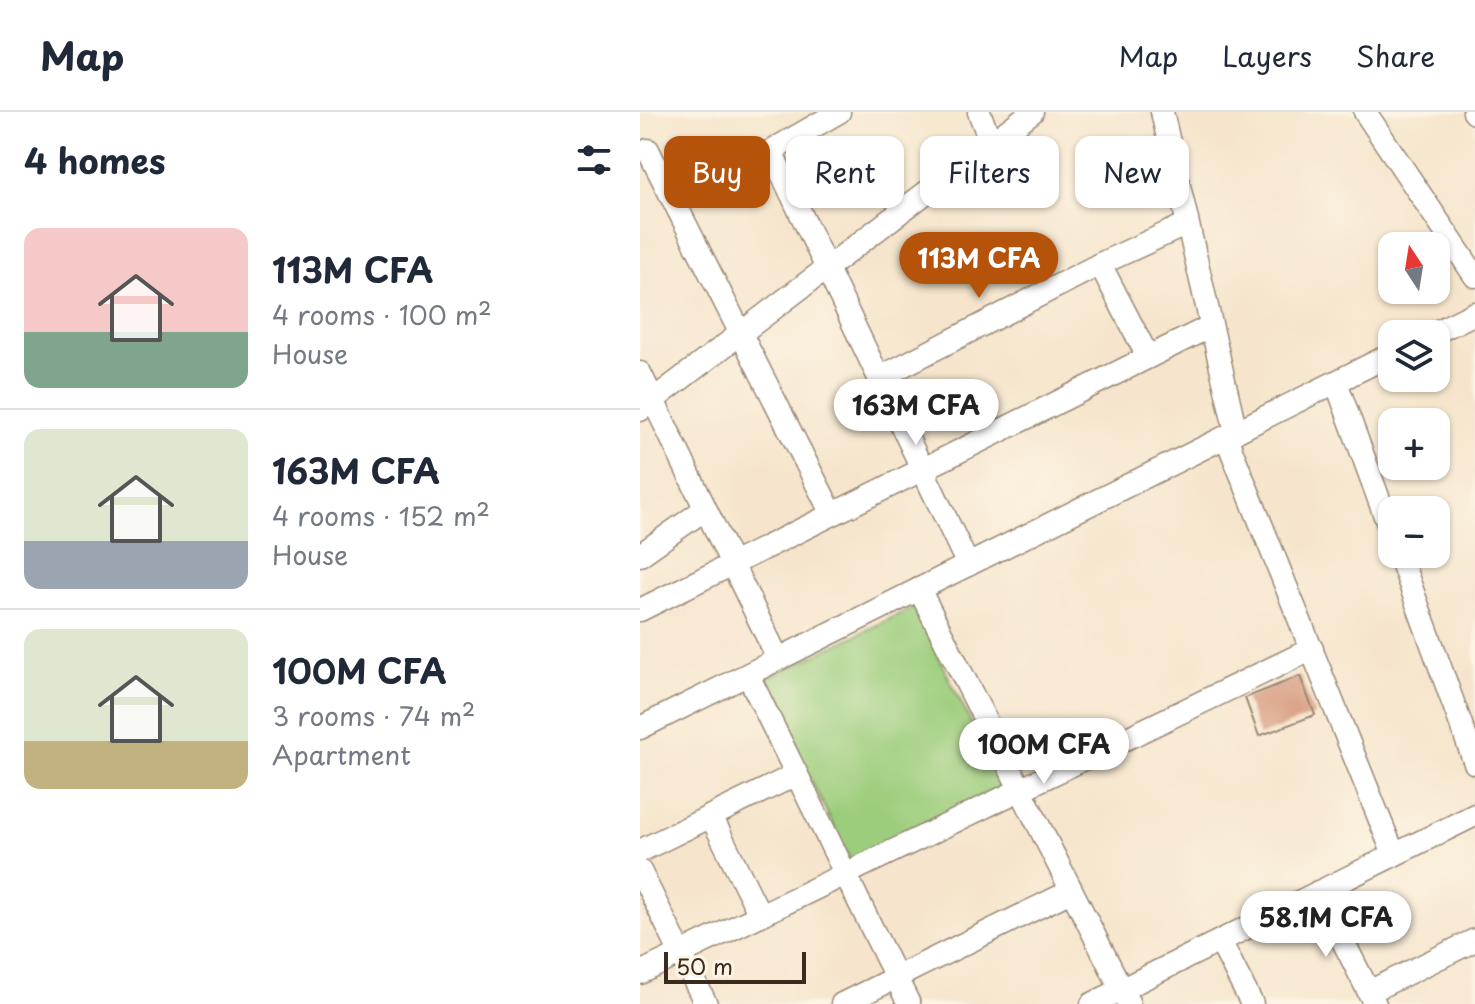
<!DOCTYPE html>
<meta charset="utf-8">
<style>
:root{--surface:#fff;--page:#f6f6f7;--text:#1f2937;--muted:#747a83;--line:#e0e1e3;--accent:#b45309}
body{margin:0;font-family:"Playpen Sans",sans-serif;background:var(--page);color:var(--text);height:100vh;display:flex;flex-direction:column;font-size:30px;white-space:nowrap}
*{box-sizing:border-box;margin:0}
p{font-size:26px;color:var(--muted)}
.icon{flex:none;width:44px;height:44px;fill:none;stroke:currentColor;stroke-width:2;stroke-linecap:round;stroke-linejoin:round}
.map{position:relative;flex:1;overflow:hidden}
.side{display:flex;flex-direction:column;background:var(--surface);width:640px}
.side>*{flex:none}
.guide{position:absolute;left:24px;top:24px;width:690px;height:72px;display:flex;gap:16px}
.needle{width:52px;rotate:348deg}
.fabs{position:absolute;left:738px;top:120px;display:grid;gap:16px}
.fabs a{display:grid;place-items:center;width:72px;height:72px;border-radius:16px;background:var(--surface);box-shadow:0 2px 6px #0004;font-size:40px}
.scale{position:absolute;left:24px;bottom:20px;width:142px;box-sizing:border-box;padding-left:8px;border:4px solid #3b2a1e;border-top:0;font-size:22px;line-height:28px;white-space:nowrap;color:#3b2a1e;-webkit-text-stroke:6px #fcf5e5;paint-order:stroke}
.price{position:absolute;translate:-50% -68px;padding:0 18px;border-radius:28px;background:#fff;color:#222;font-size:26px;line-height:52px;filter:drop-shadow(0 2px 4px #0008)}
.price::after{content:'';position:absolute;left:50%;top:48px;width:24px;height:18px;margin-left:-12px;background:inherit;clip-path:polygon(0 0,100% 0,50% 100%)}
.price.selected{background:var(--accent);color:#fff}
ul{padding:0;list-style:none}
li{display:flex;align-items:center;gap:24px;height:200px;padding:0 24px}
li+li{border-top:2px solid var(--line)}
li span{display:grid;place-items:center;flex:none;width:224px;height:160px;border-radius:16px;color:#555}
li>.icon{margin-inline-start:auto}
span .icon{width:96px;height:96px;fill:#fffc;stroke-width:1}
li b{font-size:34px}
h2{display:flex;justify-content:space-between;align-items:center;height:96px;padding:0 24px;font-size:34px}
.chip{padding:0 28px;border-radius:16px;background:var(--surface);box-shadow:0 2px 6px #0004;font-size:28px;line-height:72px}
.chip.selected{background:var(--accent);color:#fff}
header{display:flex;align-items:center;gap:48px;box-sizing:border-box;height:112px;padding:0 40px;background:var(--surface);border-bottom:2px solid var(--line)}
header strong{font-size:38px}
nav{display:flex;gap:44px;margin-inline-start:auto;font-size:28px}
main{display:flex;flex:1;min-height:0}
.map>svg:first-child{display:block}
.green{fill:#9ccd7c;stroke:#6c7c4d;stroke-width:2}
.building{fill:#d6967c}
.lines{fill:none;stroke-linecap:round;stroke-linejoin:round}
.street-casing{stroke:#988875;stroke-width:25}
.street{stroke:#fff;stroke-width:22}
</style>
<header>
<strong>Map</strong>
<nav><a>Map</a><a>Layers</a><a>Share</a></nav>
</header>
<main>
<section class="side">
<h2>4 homes<svg class="icon" aria-label="filters" viewBox="0 0 24 24"><path d="M4 7h16M4 17h16"/><circle cx="9" cy="7" r="2"/><circle cx="15" cy="17" r="2"/></svg></h2>
<ul>
<li><span style="background:linear-gradient(#f6c9c9 65%,#7fa58c 0)"><svg class="icon" aria-label="home" viewBox="0 0 24 24"><path d="M3 11l9-7 9 7M6 9v11h12V9"/></svg></span><div><b>113M CFA</b><p>4 rooms · 100 m²</p><p>House</p></div></li>
<li><span style="background:linear-gradient(#dfe7d0 70%,#9aa5b1 0)"><svg class="icon" aria-label="home" viewBox="0 0 24 24"><path d="M3 11l9-7 9 7M6 9v11h12V9"/></svg></span><div><b>163M CFA</b><p>4 rooms · 152 m²</p><p>House</p></div></li>
<li><span style="background:linear-gradient(#dfe7d0 70%,#c2b280 0)"><svg class="icon" aria-label="home" viewBox="0 0 24 24"><path d="M3 11l9-7 9 7M6 9v11h12V9"/></svg></span><div><b>100M CFA</b><p>3 rooms · 74 m²</p><p>Apartment</p></div></li>
</ul>
</section>
<div class="map">
<svg width="835" height="892" viewBox="0 0 835 892">
<rect width="100%" height="100%" fill="#fcf5e5"/>
<filter id="ink" filterUnits="userSpaceOnUse"><feTurbulence type="fractalNoise" baseFrequency=".0125" numOctaves="2"/><feDisplacementMap in="SourceGraphic" scale="16" xChannelSelector="R" yChannelSelector="G"/><feConvolveMatrix kernelMatrix="1 2 1 2 8 2 1 2 1" color-interpolation-filters="sRGB"/></filter>
<filter id="wash" filterUnits="userSpaceOnUse"><feTurbulence type="fractalNoise" baseFrequency=".006" numOctaves="4" result="noise"/><feDisplacementMap in="SourceGraphic" scale="32" xChannelSelector="R" yChannelSelector="G"/><feGaussianBlur stdDeviation="1.8" result="paint"/><feColorMatrix in="noise" values="0 0 0 0 0 0 0 0 0 0 0 0 0 0 0 0 0 1.4 0 .05"/><feComposite in="paint" operator="in"/></filter>
<g filter="url(#wash)">
<rect width="100%" height="100%" fill="#f6e5cc"/>
<path class="green" d="M274,495L362,674L210,748L122,569Z"/>
<g id="blocks">
<path class="building" d="M660,564L675,603L619,624L605,586Z"/>
</g>
</g>
<g filter="url(#ink)">
<use href="#blocks" fill-opacity="0" stroke="#988875" stroke-width="2"/>
<g class="lines">
<g class="street-casing">
<g id="street">
<path d="M199,0L131,39L328,453"/>
<path d="M339,0L351,31"/>
<path d="M522,0L596,320"/>
<path d="M725,0L835,164"/>
<path d="M834,0L835,1"/>
<path d="M8,38L192,402"/>
<path d="M460,152L508,245"/>
<path d="M792,222L835,201"/>
<path d="M0,261L138,547"/>
<path d="M239,266L460,152L547,112"/>
<path d="M696,270L752,423"/>
<path d="M0,298L392,0"/>
<path d="M586,325L754,743"/>
<path d="M759,442L835,651"/>
<path d="M0,443L65,397"/>
<path d="M279,477L489,892"/>
<path d="M0,498L571,214"/>
<path d="M108,563L269,892"/>
<path d="M0,616L752,242"/>
<path d="M71,704L120,803"/>
<path d="M0,739L157,662"/>
<path d="M0,759L66,892"/>
<path d="M678,780L735,892"/>
<path d="M580,829L612,892"/>
<path d="M0,861L672,537"/>
<path d="M729,880L835,828"/>
<path d="M202,892L431,779"/>
<path d="M452,892L835,703"/>
</g>
</g>
<use href="#street" class="street"/>
</g>
</g>
</svg>
<div class="fabs">
<a><svg class="needle" viewBox="-14 -14 28 28"><path d="M0-13l5 13h-10z" fill="#e53935"/><path d="M0 13l5-13h-10z" fill="#747a83"/></svg></a>
<a><svg class="icon" aria-label="layers" viewBox="0 0 24 24"><path d="M12 4l9 5-9 5-9-5zM3 14l9 5 9-5"/></svg></a>
<a>+</a>
<a>−</a>
</div>
<div class="scale">50 m</div>
<b class="price selected" style="left:339px;top:188px">113M CFA</b>
<b class="price" style="left:276px;top:335px">163M CFA</b>
<b class="price" style="left:404px;top:674px">100M CFA</b>
<b class="price" style="left:686px;top:847px">58.1M CFA</b>
<div class="guide">
<a class="chip selected">Buy</a>
<a class="chip">Rent</a>
<a class="chip">Filters</a>
<a class="chip">New</a>
</div>
</div>
</main>
